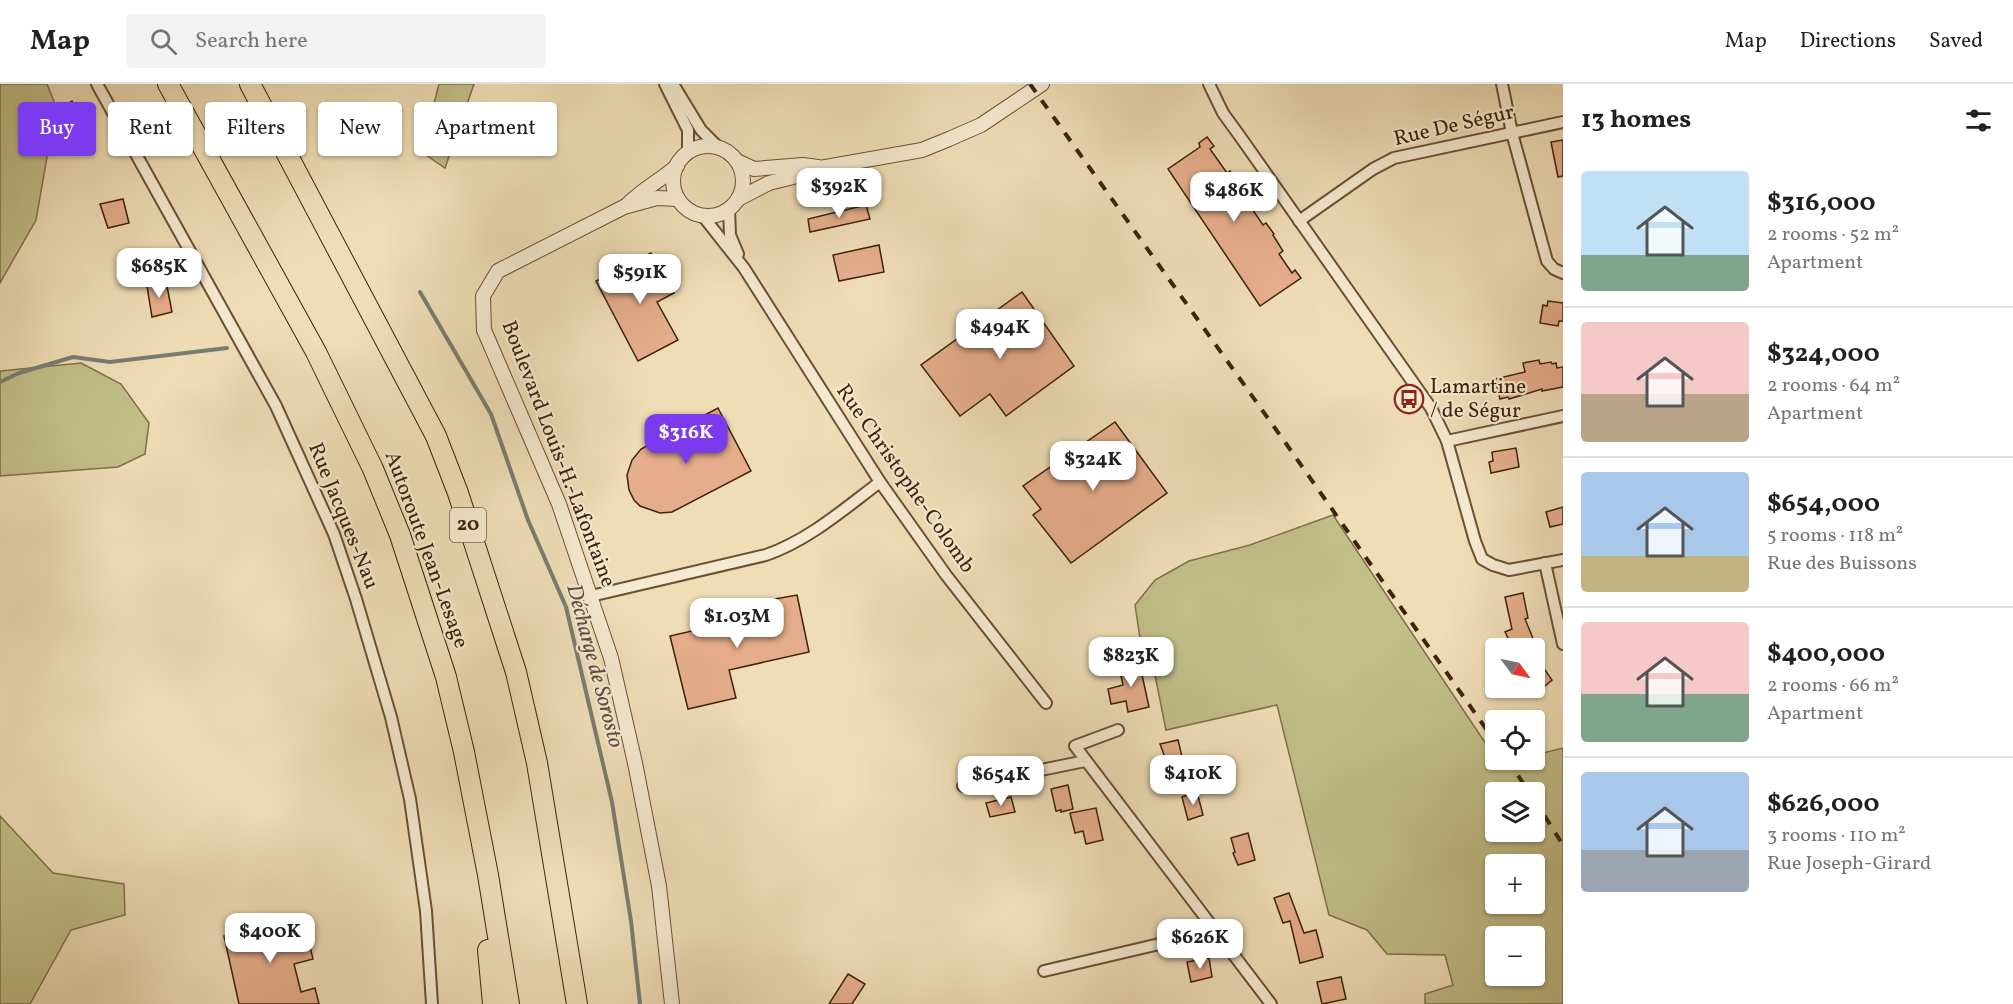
<!DOCTYPE html>
<meta charset="utf-8">
<style>
:root{--surface:#fff;--page:#f2f2f2;--text:#202124;--muted:#757577;--line:#e0e0e0;--accent:#7c3aed}
body{margin:0;font-family:Vollkorn,serif;background:var(--page);color:var(--text);height:100vh;display:flex;flex-direction:column;font-size:22px;white-space:nowrap}
*{box-sizing:border-box;margin:0}
p{font-size:20px;color:var(--muted)}
.icon{flex:none;width:33px;height:33px;fill:none;stroke:currentColor;stroke-width:2;stroke-linecap:round;stroke-linejoin:round}
.map{position:relative;flex:1;overflow:hidden}
.details{display:flex;flex-direction:column;background:var(--surface);width:450px}
.details>*{flex:none}
.hud{position:absolute;left:18px;top:18px;width:570px;height:54px;display:flex;gap:12px}
.needle{width:39px;rotate:123deg}
.tools{position:absolute;left:1485px;top:554px;display:grid;gap:12px}
.tools a{display:grid;place-items:center;width:60px;height:60px;border-radius:6px;background:var(--surface);box-shadow:0 2px 4px #0004;font-size:30px}
.price{position:absolute;translate:-50% -51px;padding:0 14px;border-radius:12px;background:#fff;color:#222;font-size:20px;line-height:39px;filter:drop-shadow(0 2px 3px #0008)}
.price::after{content:'';position:absolute;left:50%;top:36px;width:18px;height:14px;margin-left:-9px;background:inherit;clip-path:polygon(0 0,100% 0,50% 100%)}
.price.on{background:var(--accent);color:#fff}
ul{padding:0;list-style:none}
li{display:flex;align-items:center;gap:18px;height:150px;padding:0 18px}
li+li{border-top:2px solid var(--line)}
li span{display:grid;place-items:center;flex:none;width:168px;height:120px;border-radius:6px;color:#555}
li>.icon{margin-inline-start:auto}
span .icon{width:72px;height:72px;fill:#fffc;stroke-width:1}
li b{font-size:26px}
h2{display:flex;justify-content:space-between;align-items:center;height:72px;padding:0 18px;font-size:26px}
.tag{padding:0 21px;border-radius:6px;background:var(--surface);box-shadow:0 2px 4px #0004;font-size:21px;line-height:54px}
.tag.on{background:var(--accent);color:#fff}
header{display:flex;align-items:center;gap:36px;box-sizing:border-box;height:84px;padding:0 30px;background:var(--surface);border-bottom:2px solid var(--line)}
header strong{font-size:28px}
nav{display:flex;gap:33px;margin-inline-start:auto;font-size:21px}
.search{width:420px;height:54px;background:var(--page);display:flex;align-items:center;gap:15px;box-sizing:border-box;padding:0 21px;border-radius:6px;color:var(--muted);font-size:22px}
main{display:flex;flex:1;min-height:0}
.map>svg:first-child{display:block}
.green{fill:#c1be88;stroke:#80704a;stroke-width:1.5;fill-rule:evenodd}
.lines{fill:none;stroke-linecap:round;stroke-linejoin:round}
.stream{stroke:#787d73;stroke-width:4}
.building{fill:#e5ad8b;stroke:#3e220b;stroke-width:1.5}
.minor-casing{stroke:#6a5136;stroke-width:14}
.tertiary-casing{stroke:#6a5136;stroke-width:16}
.motorway-casing{stroke:#3e220b;stroke-width:22}
.minor{stroke:#f5e9d0;stroke-width:10}
.tertiary{stroke:#f5e9d0;stroke-width:14}
.motorway{stroke:#efddb6;stroke-width:20}
.rail{stroke:#3e220b;stroke-width:4;stroke-dasharray:10 10;stroke-linecap:butt}
.labels{text-anchor:middle;dominant-baseline:central;stroke-width:4.5;stroke-linejoin:round;paint-order:stroke}
.shield{fill:#f5e9d0;stroke:#755e46;stroke-width:1.5}
.shield-label{font-size:20px;font-weight:bold;fill:#3e220b}
.street-label{font-size:21px;fill:#3e220b;stroke:#f5e9d0}
.poi-label{font-size:21px;fill:#3e220b;stroke:#f5e9d0;text-anchor:start}
.water-label{font-size:22px;font-style:italic;fill:#5b4f3f;stroke:#f5e9d0}
</style>
<header>
<strong>Map</strong>
<div class="search"><svg class="icon" aria-label="search" viewBox="0 0 24 24"><circle cx="10" cy="10" r="6"/><path d="M15 15l6 6"/></svg>Search here</div>
<nav><a>Map</a><a>Directions</a><a>Saved</a></nav>
</header>
<main>
<div class="map">
<svg width="1563" height="920" viewBox="0 0 1563 920">
<rect width="100%" height="100%" fill="#efddb6"/>
<filter id="stains"><feTurbulence type="fractalNoise" baseFrequency=".00333" numOctaves="4"/><feColorMatrix values="0 0 0 0 .2 0 0 0 0 .09 0 0 0 0 .02 0 0 0 .5 -.17"/></filter>
<radialGradient id="worn" r=".72"><stop offset=".6" stop-color="#630" stop-opacity="0"/><stop offset="1" stop-color="#630" stop-opacity=".3"/></radialGradient>
<g class="green">
<path d="M0,0H47L56,22L36,136L0,199Z"/>
<path d="M439,0H474L445,84L426,71L429,39Z"/>
<path d="M81,279L121,300L149,339L145,370L118,383L0,392V287Z"/>
<path d="M1333,431L1496,675L1500,679L1516,675H1534L1535,671L1563,664V920H1425V910L1453,901L1445,871L1387,870L1367,846L1329,831L1277,621L1166,646L1152,576L1140,554L1135,521L1155,496L1189,477L1250,461ZM1496,708H1534V747H1496ZM1496,780H1534V819H1496ZM1496,852H1534V891H1496Z"/>
<path d="M0,732L53,789L124,800L125,831L71,846L30,920H0Z"/>
</g>
<g class="lines">
<g class="stream">
<path d="M420,208L491,330L528,436L566,523L612,718L631,837L640,920"/>
<path d="M0,298L19,289L73,273L110,278L227,264"/>
</g>
</g>
<g class="building">
<path d="M72,17L83,38L68,47L56,26Z"/>
<path d="M1207,53L1214,62L1210,65L1227,89L1230,87L1236,95L1253,120L1250,122L1263,141L1266,139L1274,150L1273,151L1283,167L1279,170L1292,189L1295,186L1301,194L1260,222L1168,85L1200,63L1199,59Z"/>
<path d="M1563,56V92L1558,93L1551,58Z"/>
<path d="M123,115L129,139L108,144L100,120Z"/>
<path d="M866,121L870,135L810,148L808,135Z"/>
<path d="M879,161L884,188L839,197L833,171Z"/>
<path d="M651,169L674,209L657,218L678,256L638,277L596,197Z"/>
<path d="M166,197L172,228L152,233L147,202Z"/>
<path d="M1022,208L1074,282L1006,332L990,310L960,332L921,281Z"/>
<path d="M1548,217L1563,219V237H1559L1558,242L1540,239L1543,221L1547,222Z"/>
<path d="M1539,276L1540,280L1551,278L1552,280L1556,279L1557,284L1563,283V303L1542,307V305L1509,315L1508,313L1500,315L1495,295L1525,288L1523,279Z"/>
<path d="M718,324L751,387L672,428L660,429L640,422L634,416L629,406L627,391L632,376L641,365Z"/>
<path d="M1115,338L1167,409L1071,479L1033,431L1041,425L1023,402Z"/>
<path d="M1516,364L1519,383L1491,389L1489,378L1493,377L1492,368Z"/>
<path d="M1563,423V440L1550,443L1546,428Z"/>
<path d="M1523,509L1528,534L1525,535L1537,564H1513L1505,548L1512,545L1505,513Z"/>
<path d="M797,511L809,568L729,586L736,614L688,625L670,552L761,531L758,518Z"/>
<path d="M1534,570L1552,596L1539,607L1534,601Z"/>
<path d="M1139,577L1149,623L1128,628L1126,617L1111,620L1108,605L1123,601L1119,582Z"/>
<path d="M1178,656L1183,677L1187,676L1190,689L1172,694L1168,676H1166L1160,660Z"/>
<path d="M1068,701L1073,725L1061,728V726L1056,727L1051,705Z"/>
<path d="M1197,708L1203,731L1188,736L1182,713Z"/>
<path d="M1011,713L1015,728L990,733L986,719Z"/>
<path d="M1096,724L1103,756L1086,760L1083,747L1075,749L1070,729Z"/>
<path d="M1248,749L1255,776L1238,781L1233,769L1235,768L1231,754Z"/>
<path d="M1289,809L1304,849L1316,846L1323,873L1300,879L1290,837L1283,839L1274,814Z"/>
<path d="M303,834L313,875L294,880L301,908L315,904L319,920H239L224,852Z"/>
<path d="M1209,874L1212,893L1191,898L1187,878Z"/>
<path d="M848,890L865,900L852,920H829Z"/>
<path d="M1341,893L1346,915L1322,920L1317,898Z"/>
</g>
<g class="lines">
<g class="minor-casing">
<g id="minor">
<path d="M97,0L276,322L334,450L356,515L391,633L410,715L426,827L432,920"/>
<path d="M665,0L688,46V69"/>
<path d="M673,0L701,46L718,63"/>
<path d="M1209,0L1223,29L1239,51L1431,324L1447,357L1475,457L1482,475L1493,481L1509,486L1563,476"/>
<path d="M1502,0L1512,49L1547,177L1554,185L1563,189"/>
<path d="M729,125L730,151L738,170"/>
<path d="M702,131L744,184L880,398L946,491L1046,619"/>
<path d="M1299,137L1373,85L1394,74L1563,38"/>
<path d="M1447,357L1563,332"/>
<path d="M1545,479L1563,560"/>
<path d="M591,512L766,471C809,456 844,425 880,398"/>
<path d="M1118,646L1075,662L1271,920"/>
<path d="M963,702L1085,677"/>
<path d="M1044,887L1215,847"/>
</g>
</g>
<g class="tertiary-casing">
<g id="tertiary">
<circle cx="708" cy="97" r="35"/>
<path d="M737,77L754,85L803,81L818,83"/>
<path d="M738,115L769,99L801,91L820,84L922,66L949,55L981,41L1042,0"/>
<path d="M626,122C641,106 660,97 677,82"/>
<path d="M672,920L659,802L635,679L611,574L559,420L484,246L483,212L498,187L624,123L657,114L678,115"/>
</g>
</g>
<g class="motorway-casing">
<g id="motorway">
<path d="M168,0L316,268L373,385L400,451L446,593L464,668L488,791L509,920"/>
<path d="M250,0L436,352L458,409L516,588L537,679L577,920"/>
<path d="M488,866L493,920"/>
</g>
</g>
<use href="#minor" class="minor"/>
<use href="#tertiary" class="tertiary"/>
<use href="#motorway" class="motorway"/>
<g class="rail">
<path d="M1030,0L1287,361L1496,659"/>
<path d="M1507,675L1529,708"/>
<path d="M1534,715L1563,761"/>
</g>
</g>
<defs>
<g id="bus-ring" transform="scale(1.5)"><circle r="9.5" fill="#f5e9d0" stroke="#8f2418" stroke-width="1.5"/><path d="M-5-6H5V4H4V6H2V4H-2V6H-4V4H-5ZM-3.5-4V0h7V-4ZM-3.5 1.2v1.5H-2V1.2ZM2 1.2v1.5H3.5V1.2Z" fill="#8f2418"/></g>
</defs>
<g fill-rule="evenodd">
<use href="#bus-ring" x="1409" y="315"/>
</g>
<g class="labels">
<rect class="shield" x="450" y="424" width="36" height="34" rx="4.5"/>
<g class="shield-label">
<text x="468" y="441">20</text>
</g>
<g class="street-label">
<text transform="translate(1454 42) rotate(-13)">Rue De Ségur</text>
<text transform="translate(558 370) rotate(69)">Boulevard Louis-H.-Lafontaine</text>
<text transform="translate(905 395) rotate(55)">Rue Christophe-Colomb</text>
<text transform="translate(343 432) rotate(68)">Rue Jacques-Nau</text>
<text transform="translate(426 466) rotate(70)">Autoroute Jean-Lesage</text>
</g>
<g class="poi-label">
<text x="1430" y="303">Lamartine<tspan x="1430" dy="24">/ de Ségur</tspan></text>
</g>
<g class="water-label">
<text transform="translate(594 582) rotate(75)">Décharge de Sorosto</text>
</g>
</g>
<rect width="100%" height="100%" filter="url(#stains)"/>
<rect width="100%" height="100%" fill="url(#worn)"/>
</svg>
<div class="tools">
<a><svg class="needle" viewBox="-14 -14 28 28"><path d="M0-13l5 13h-10z" fill="#e53935"/><path d="M0 13l5-13h-10z" fill="#757577"/></svg></a>
<a><svg class="icon" aria-label="locate" viewBox="0 0 24 24"><circle cx="12" cy="12" r="6"/><path d="M12 2v4M12 18v4M2 12h4M18 12h4"/></svg></a>
<a><svg class="icon" aria-label="layers" viewBox="0 0 24 24"><path d="M12 4l9 5-9 5-9-5zM3 14l9 5 9-5"/></svg></a>
<a>+</a>
<a>−</a>
</div>
<b class="price" style="left:839px;top:135px">$392K</b>
<b class="price" style="left:1234px;top:139px">$486K</b>
<b class="price" style="left:159px;top:215px">$685K</b>
<b class="price" style="left:640px;top:221px">$591K</b>
<b class="price" style="left:1000px;top:276px">$494K</b>
<b class="price on" style="left:686px;top:381px">$316K</b>
<b class="price" style="left:1093px;top:408px">$324K</b>
<b class="price" style="left:737px;top:565px">$1.03M</b>
<b class="price" style="left:1131px;top:604px">$823K</b>
<b class="price" style="left:1193px;top:722px">$410K</b>
<b class="price" style="left:1001px;top:723px">$654K</b>
<b class="price" style="left:270px;top:880px">$400K</b>
<b class="price" style="left:1200px;top:886px">$626K</b>
<div class="hud">
<a class="tag on">Buy</a>
<a class="tag">Rent</a>
<a class="tag">Filters</a>
<a class="tag">New</a>
<a class="tag">Apartment</a>
</div>
</div>
<section class="details">
<h2>13 homes<svg class="icon" aria-label="filters" viewBox="0 0 24 24"><path d="M4 7h16M4 17h16"/><circle cx="9" cy="7" r="2"/><circle cx="15" cy="17" r="2"/></svg></h2>
<ul>
<li><span style="background:linear-gradient(#bfe0f5 70%,#7fa58c 0)"><svg class="icon" aria-label="home" viewBox="0 0 24 24"><path d="M3 11l9-7 9 7M6 9v11h12V9"/></svg></span><div><b>$316,000</b><p>2 rooms · 52 m²</p><p>Apartment</p></div></li>
<li><span style="background:linear-gradient(#f6c9c9 60%,#b9a48a 0)"><svg class="icon" aria-label="home" viewBox="0 0 24 24"><path d="M3 11l9-7 9 7M6 9v11h12V9"/></svg></span><div><b>$324,000</b><p>2 rooms · 64 m²</p><p>Apartment</p></div></li>
<li><span style="background:linear-gradient(#a9c7e8 70%,#c2b280 0)"><svg class="icon" aria-label="home" viewBox="0 0 24 24"><path d="M3 11l9-7 9 7M6 9v11h12V9"/></svg></span><div><b>$654,000</b><p>5 rooms · 118 m²</p><p>Rue des Buissons</p></div></li>
<li><span style="background:linear-gradient(#f6c9c9 60%,#7fa58c 0)"><svg class="icon" aria-label="home" viewBox="0 0 24 24"><path d="M3 11l9-7 9 7M6 9v11h12V9"/></svg></span><div><b>$400,000</b><p>2 rooms · 66 m²</p><p>Apartment</p></div></li>
<li><span style="background:linear-gradient(#a9c7e8 65%,#9aa5b1 0)"><svg class="icon" aria-label="home" viewBox="0 0 24 24"><path d="M3 11l9-7 9 7M6 9v11h12V9"/></svg></span><div><b>$626,000</b><p>3 rooms · 110 m²</p><p>Rue Joseph-Girard</p></div></li>
</ul>
</section>
</main>
